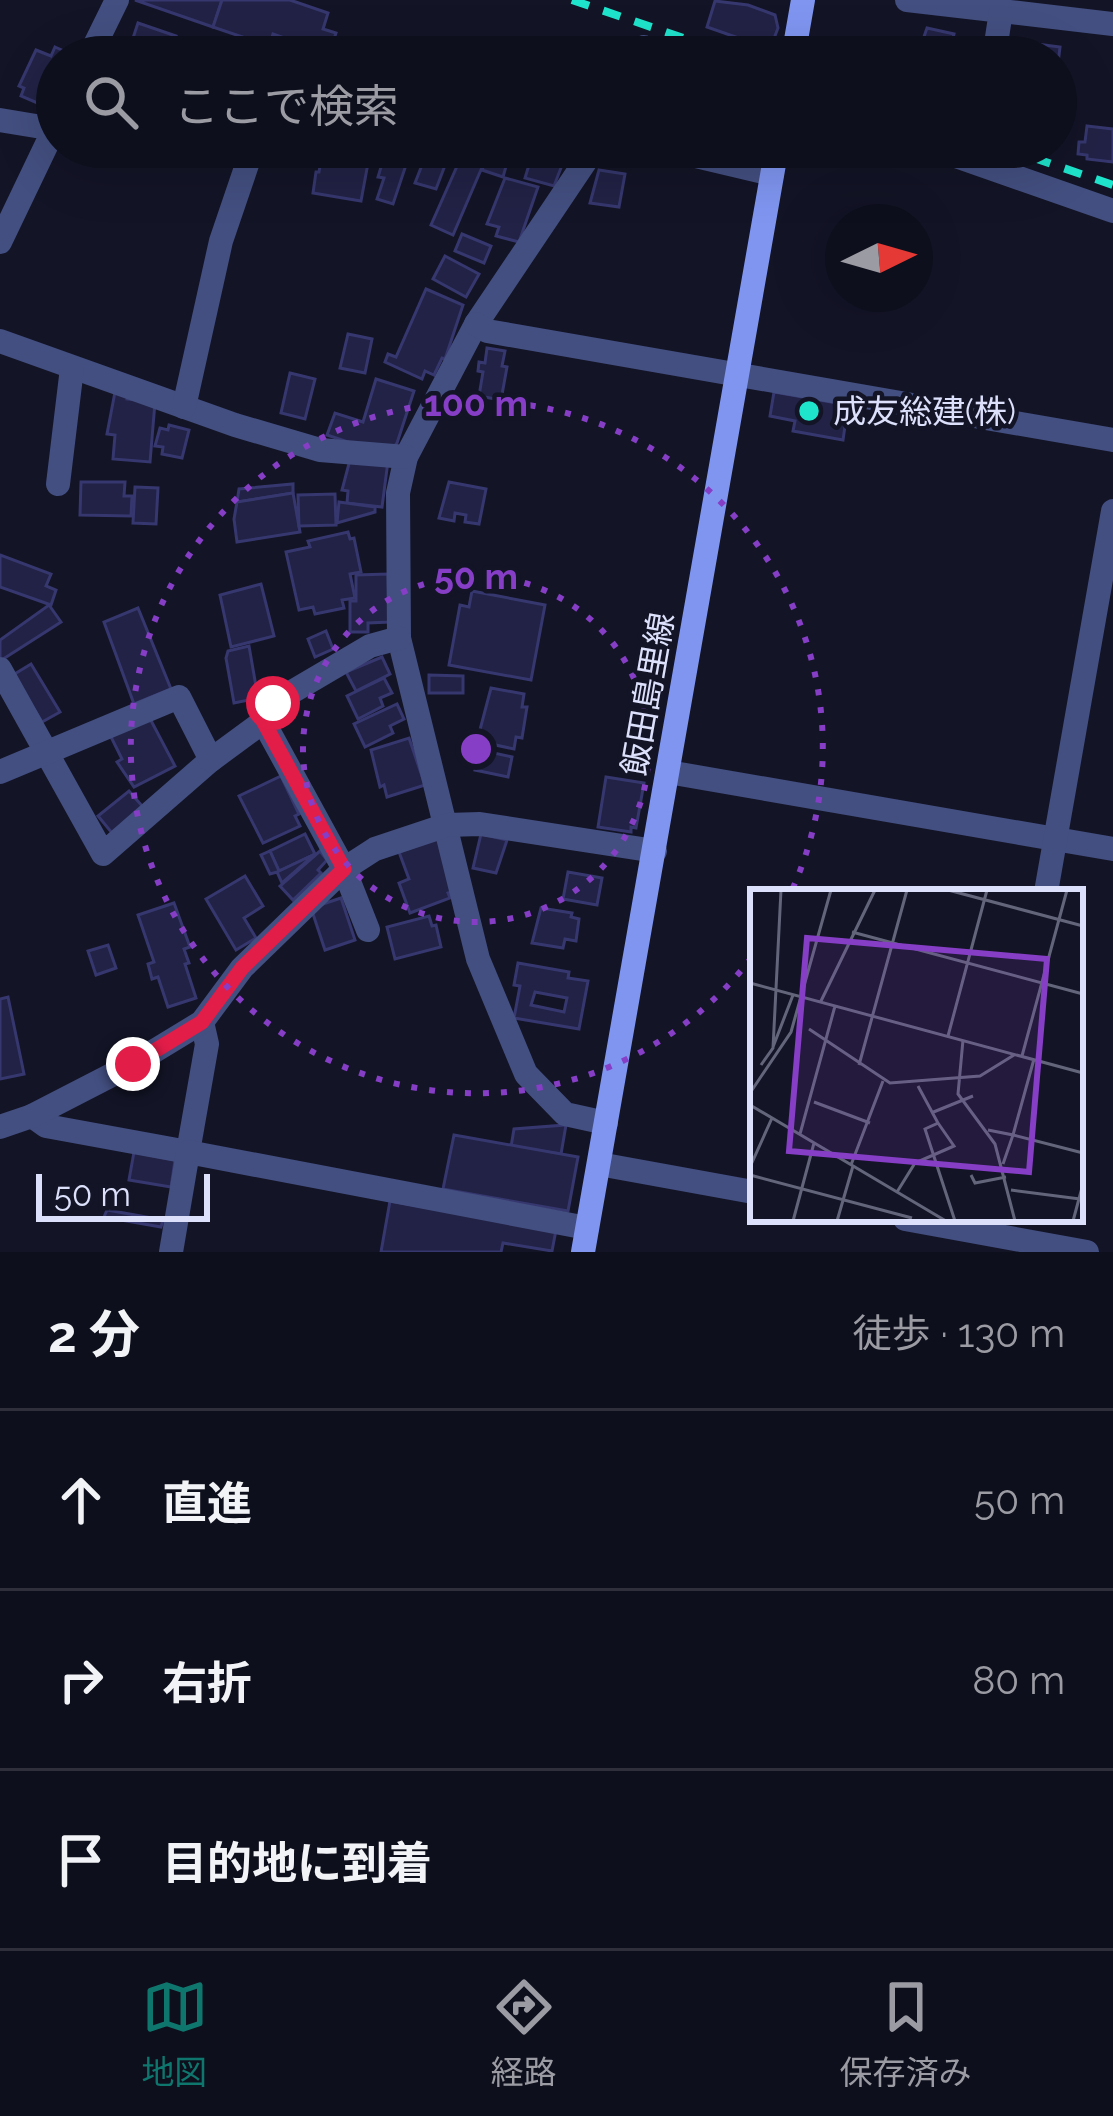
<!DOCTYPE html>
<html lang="ja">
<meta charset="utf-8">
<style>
body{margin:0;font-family:Raleway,"Noto Sans JP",sans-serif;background:#1c1d29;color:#f1f3f6}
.compass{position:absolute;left:825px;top:204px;width:108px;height:108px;border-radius:50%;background:#0e0f1c;box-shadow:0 12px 48px #0002;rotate:85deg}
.scale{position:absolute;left:36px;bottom:30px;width:174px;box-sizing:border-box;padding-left:12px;border:6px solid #dce0fb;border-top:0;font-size:33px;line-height:42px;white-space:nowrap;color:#dce0fb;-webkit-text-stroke:9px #131426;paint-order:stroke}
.stop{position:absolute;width:36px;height:36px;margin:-27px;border:9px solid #e11d48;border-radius:50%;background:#fff}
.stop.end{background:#e11d48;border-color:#fff;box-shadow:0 3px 12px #0008}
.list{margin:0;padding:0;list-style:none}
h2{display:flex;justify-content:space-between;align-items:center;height:156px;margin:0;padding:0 48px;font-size:51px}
h2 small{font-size:39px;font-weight:400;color:#9b9ca3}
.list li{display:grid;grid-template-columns:78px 1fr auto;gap:36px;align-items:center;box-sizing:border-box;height:180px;padding:0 48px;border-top:3px solid #2e2f3b}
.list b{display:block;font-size:45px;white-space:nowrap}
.list em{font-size:39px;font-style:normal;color:#9b9ca3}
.icon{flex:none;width:66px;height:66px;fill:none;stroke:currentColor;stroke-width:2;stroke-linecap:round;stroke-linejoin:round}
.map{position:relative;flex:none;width:1113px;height:1252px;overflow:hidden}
.search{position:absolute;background:#0e0f1c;box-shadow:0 12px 48px #0002;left:36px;right:36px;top:36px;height:132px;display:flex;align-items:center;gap:30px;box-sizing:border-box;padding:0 42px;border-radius:66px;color:#9b9ca3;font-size:45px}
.sheet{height:696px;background:#0e0f1c}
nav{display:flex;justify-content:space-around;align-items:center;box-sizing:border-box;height:168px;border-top:3px solid #2e2f3b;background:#0e0f1c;font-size:33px;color:#9b9ca3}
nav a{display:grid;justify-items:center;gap:6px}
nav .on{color:#0f766e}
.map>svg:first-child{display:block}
</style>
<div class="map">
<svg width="1113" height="1252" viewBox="0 0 1113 1252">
<rect width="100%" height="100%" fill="#131426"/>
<g fill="#212245" stroke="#36376e" stroke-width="3" fill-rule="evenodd">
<path d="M 135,0 L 222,0 L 213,27 Z"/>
<path d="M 222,0 L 290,0 L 328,13 L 323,29 L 336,33 L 329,54 L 273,34 L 269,46 L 213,27 Z"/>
<path d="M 715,1 L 748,5 L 775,15 L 778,28 L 770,49 L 707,27 Z"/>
<path d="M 138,23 L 176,36 L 169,57 L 149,57 L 129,50 Z"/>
<path d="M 927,28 L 954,34 L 949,57 L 917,57 Z"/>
<path d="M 236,39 L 263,48 L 260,57 L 230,57 Z"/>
<path d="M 871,39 L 894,43 L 892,57 L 868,57 Z"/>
<path d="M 1013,41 L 1060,47 L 1056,81 L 1056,57 L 1010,57 Z"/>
<path d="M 551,42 L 594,53 L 593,57 L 548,57 Z"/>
<path d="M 55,47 L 73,55 L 57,57 L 57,90 L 49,108 L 21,96 L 24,88 L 19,86 L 36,50 L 51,56 Z"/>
<path d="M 1087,126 L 1113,129 L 1113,162 L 1087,159 L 1087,155 L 1078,154 L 1079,142 L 1085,142 Z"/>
<path d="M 332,147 L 371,147 L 361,201 L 313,193 L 316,172 L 319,172 L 321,160 L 330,161 Z"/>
<path d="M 387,147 L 412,147 L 393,204 L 377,199 L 384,178 L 378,177 Z"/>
<path d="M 429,147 L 452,147 L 436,189 L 415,183 Z"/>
<path d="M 491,147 L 506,147 L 501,161 L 507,163 L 503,177 L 482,170 Z"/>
<path d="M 534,147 L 569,147 L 554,186 L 525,178 L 529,165 L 523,164 L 528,149 Z"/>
<path d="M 462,155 L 483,165 L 453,235 L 431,225 Z"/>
<path d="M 599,170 L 625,174 L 619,207 L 590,203 Z"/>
<path d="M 505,178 L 538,187 L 519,242 L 496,236 L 499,227 L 487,224 Z"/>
<path d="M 462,234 L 491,246 L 484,263 L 455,251 Z"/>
<path d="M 445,256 L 479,274 L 466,297 L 433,279 Z"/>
<path d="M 426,289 L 463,305 L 445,359 L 442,358 L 434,375 L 425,371 L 422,379 L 385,362 L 388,354 L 396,357 Z"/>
<path d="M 348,334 L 372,339 L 365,373 L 340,368 Z"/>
<path d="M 487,348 L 505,351 L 502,366 L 507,367 L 501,400 L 479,396 L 483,372 L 478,371 L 479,362 L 485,363 Z"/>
<path d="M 290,373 L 315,379 L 305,419 L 281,413 Z"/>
<path d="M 376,379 L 414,391 L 397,443 L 392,449 L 369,449 L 327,435 L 335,413 L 363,422 Z"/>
<path d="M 115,392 L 128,393 L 127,399 L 155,402 L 150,462 L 113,459 L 115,435 L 107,434 Z"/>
<path d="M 774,392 L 848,405 L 843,440 L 793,431 L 795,421 L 770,416 Z"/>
<path d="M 169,425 L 189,430 L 182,458 L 162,454 L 163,447 L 155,446 L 160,428 L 168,430 Z"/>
<path d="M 351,456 L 388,461 L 382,507 L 347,503 L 348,491 L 342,490 Z"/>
<path d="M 81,482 L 125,482 L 124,496 L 132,496 L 131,516 L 80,515 Z"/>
<path d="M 449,482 L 486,489 L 479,524 L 465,522 L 466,515 L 455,513 L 454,521 L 439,518 Z"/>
<path d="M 293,484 L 293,493 L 237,502 L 239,489 Z"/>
<path d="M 135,487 L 158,488 L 156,524 L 133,523 Z"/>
<path d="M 293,493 L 300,532 L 237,542 L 234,519 L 237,502 Z"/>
<path d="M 335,494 L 336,525 L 299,526 L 298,495 Z"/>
<path d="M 339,502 L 375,507 L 375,512 L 337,523 Z"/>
<path d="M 348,532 L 350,539 L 354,538 L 361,572 L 350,574 L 355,598 L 342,600 L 344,608 L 315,614 L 313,607 L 299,610 L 286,552 L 310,547 L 308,541 Z"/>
<path d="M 0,555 L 51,574 L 46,586 L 56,590 L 51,605 L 0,587 Z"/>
<path d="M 388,574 L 389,622 L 368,623 L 368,632 L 350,632 L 350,601 L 356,601 L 356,575 Z"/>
<path d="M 261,584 L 274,636 L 231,647 L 220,595 Z"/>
<path d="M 472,591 L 545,605 L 531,680 L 449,665 L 460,605 L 469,607 Z"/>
<path d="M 49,605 L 61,622 L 0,661 L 0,640 Z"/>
<path d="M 138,608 L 171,689 L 134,704 L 104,622 Z"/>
<path d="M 326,631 L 333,649 L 315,657 L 308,639 Z"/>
<path d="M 249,646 L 258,698 L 234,703 L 226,658 L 228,651 Z"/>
<path d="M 382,657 L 390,674 L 356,691 L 346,672 Z"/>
<path d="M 31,664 L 60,712 L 42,722 L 13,675 Z"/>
<path d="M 429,675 L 463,676 L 463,693 L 429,693 Z"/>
<path d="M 384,678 L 392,693 L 380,698 L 383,706 L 358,719 L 347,696 Z"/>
<path d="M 491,688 L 524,694 L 522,707 L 527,707 L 522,738 L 516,737 L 514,749 L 477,741 Z"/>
<path d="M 397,704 L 404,719 L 390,726 L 393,733 L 365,747 L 354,724 Z"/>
<path d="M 147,713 L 175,766 L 134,787 L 117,762 L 122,759 L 109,733 Z"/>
<path d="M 409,738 L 425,785 L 387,797 L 384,785 L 380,787 L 371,750 Z"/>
<path d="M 480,750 L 512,757 L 508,777 L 475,770 Z"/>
<path d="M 281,776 L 299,814 L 295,816 L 300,826 L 263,843 L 239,796 Z"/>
<path d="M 606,777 L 644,783 L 636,828 L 631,827 L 631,832 L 598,827 Z"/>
<path d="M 129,791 L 143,807 L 112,833 L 98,816 Z"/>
<path d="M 305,834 L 315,854 L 279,871 L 270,851 Z"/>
<path d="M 481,834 L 507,840 L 496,873 L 473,868 Z"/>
<path d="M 439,838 L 454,891 L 448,893 L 450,898 L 410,913 L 399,883 L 409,879 L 399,852 Z"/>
<path d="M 270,851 L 279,871 L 315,854 L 282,883 L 277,872 L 270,874 L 261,855 Z"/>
<path d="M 320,851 L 327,860 L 318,870 L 321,873 L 293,900 L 280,886 Z"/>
<path d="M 568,872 L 602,878 L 597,905 L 563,899 Z"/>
<path d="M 245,876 L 263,906 L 244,918 L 256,938 L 236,950 L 206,899 Z"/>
<path d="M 341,898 L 355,940 L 325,950 L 311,908 Z"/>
<path d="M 174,903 L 190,947 L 184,949 L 189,963 L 185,964 L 196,998 L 168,1007 L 158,977 L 152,979 L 148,964 L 154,962 L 138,915 Z"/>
<path d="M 541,908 L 572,913 L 571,917 L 579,919 L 576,941 L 565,939 L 563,948 L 532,943 Z"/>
<path d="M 429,916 L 432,926 L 436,925 L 441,947 L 395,959 L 387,927 Z"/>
<path d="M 108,945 L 116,968 L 96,975 L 88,951 Z"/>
<path d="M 518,963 L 569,972 L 568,978 L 588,981 L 579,1029 L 514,1018 L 520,986 L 514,985 ZM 535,992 L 567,998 L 564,1012 L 531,1005 Z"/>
<path d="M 8,997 L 24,1074 L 0,1079 L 0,999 Z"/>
<path d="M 566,1125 L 561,1154 L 511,1147 L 514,1129 Z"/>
<path d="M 454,1135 L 578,1157 L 568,1211 L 443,1189 Z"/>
<path d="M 134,1152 L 175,1160 L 171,1187 L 129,1180 Z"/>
<path d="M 390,1201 L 556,1230 L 552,1251 L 503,1243 L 501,1252 L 381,1252 Z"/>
<path d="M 107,1210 L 163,1220 L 161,1227 L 104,1217 Z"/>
</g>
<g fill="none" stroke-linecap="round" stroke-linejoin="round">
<g stroke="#434f80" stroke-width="24">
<path d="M 907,0 L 1113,24"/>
<path d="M 93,49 L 116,57"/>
<path d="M 89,57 L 117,0"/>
<path d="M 641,57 L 644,47"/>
<path d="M 994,57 L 1001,11"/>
<path d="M 0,120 L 54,129"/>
<path d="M 595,147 L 476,324 L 406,457 L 398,493 L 399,638 L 478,959 L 526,1074 L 565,1114 L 606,1123"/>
<path d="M 619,147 L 696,156 L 772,174"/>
<path d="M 930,147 L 1113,211"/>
<path d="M 0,242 L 57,123"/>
<path d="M 476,324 L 487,331 L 1113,440"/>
<path d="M 0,341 L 235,425 L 320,450 L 406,457"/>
<path d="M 184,407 L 221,241 L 253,147"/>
<path d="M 58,484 L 72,368"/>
<path d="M 0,669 L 103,854 L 212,759"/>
<path d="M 262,719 L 344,869 L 368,930"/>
<path d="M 0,772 L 179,697 L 211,760 L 260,724 L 273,703 L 370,646 L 399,638"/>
<path d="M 668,772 L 1113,849"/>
<path d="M 1046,892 L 1113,511"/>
<path d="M 32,1116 L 46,1126 L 188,1152 L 207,1044 L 202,1022"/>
<path d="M 0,1127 L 32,1116 L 133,1064 L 202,1022 L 242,968 L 344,869 L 375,849 L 447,825 L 480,824 L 655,851"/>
<path d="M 599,1164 L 753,1192"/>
<path d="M 905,1219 L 1087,1252"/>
<path d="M 171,1252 L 188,1152 L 587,1228"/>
</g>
<g stroke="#7f95f0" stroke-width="24">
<path d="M 793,57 L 803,0"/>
<path d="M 583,1252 L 777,147"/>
</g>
<g stroke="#1fe4cc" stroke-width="8" stroke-dasharray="18 15" stroke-linecap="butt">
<path d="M 572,0 L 739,57"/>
<path d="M 1002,147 L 1113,185"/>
</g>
</g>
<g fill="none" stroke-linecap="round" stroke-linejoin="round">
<path stroke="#e11d48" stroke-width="15" d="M 133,1064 L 202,1022 L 242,968 L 344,869 L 262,719 L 273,703"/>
</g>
<g fill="none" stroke="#853ec5" stroke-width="6" stroke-dasharray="6 12">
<circle cx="476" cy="749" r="173"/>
<path d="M752 957A346 346 0 1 1 792 890"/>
</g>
<circle fill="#1fe4cc" stroke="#131426" stroke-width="4.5" cx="809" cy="411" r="12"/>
<g text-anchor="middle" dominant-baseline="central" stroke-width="9" stroke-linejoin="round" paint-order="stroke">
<g font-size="33" fill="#dce0fb" stroke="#131426" text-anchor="start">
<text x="833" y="411">成友総建(株)</text>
</g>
<g font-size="33" fill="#dce0fb" stroke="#131426">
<text transform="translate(648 694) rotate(-80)">飯田島里線</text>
</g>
</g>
<g transform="translate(750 889)">
<rect width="333" height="333" fill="#131426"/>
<path fill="none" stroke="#63667b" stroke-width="3" d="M 198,1 L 333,37M 102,43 L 333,105M 0,94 L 333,184M 71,112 L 125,1M 59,140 L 140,194 L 230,187 L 264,166M 198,147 L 237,1M 213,151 L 208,205 L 245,255 L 265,332M 23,158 L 43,106M 272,167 L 317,1M 284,170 L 263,246 L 333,264M 11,176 L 23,159 L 31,1M 109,176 L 157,1M 168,197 L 188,234 L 175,240 L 205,332M 0,204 L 41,143 L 81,1M 64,213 L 120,234M 0,216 L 196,332M 181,224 L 223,207M 238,241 L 263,246 L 253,275M 50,245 L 85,117M 101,276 L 133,192M 0,278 L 22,229M 0,286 L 162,329M 221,286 L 225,294 L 256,288M 261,301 L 330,310M 147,303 L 165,274 L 204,257 L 188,234M 43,332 L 64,254M 87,332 L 103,277M 323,332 L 333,295"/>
<path fill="#853ec5" fill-opacity="0.15" stroke="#853ec5" stroke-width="6" d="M 57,49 L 297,70 L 279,283 L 39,262 Z"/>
<rect width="333" height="333" fill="none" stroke="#dce0fb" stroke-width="6"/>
</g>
<circle cx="476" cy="749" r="18" fill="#853ec5" stroke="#131426" stroke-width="6"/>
<g font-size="36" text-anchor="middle" font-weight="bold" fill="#853ec5" stroke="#131426" stroke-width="9" stroke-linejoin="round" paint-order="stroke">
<text x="476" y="416">100 m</text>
<text x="476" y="589">50 m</text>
</g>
</svg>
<svg class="compass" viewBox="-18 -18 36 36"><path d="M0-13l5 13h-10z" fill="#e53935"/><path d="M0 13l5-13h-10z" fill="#9b9ca3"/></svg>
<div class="scale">50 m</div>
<div class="stop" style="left:273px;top:703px"></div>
<div class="stop end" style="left:133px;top:1064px"></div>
<div class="search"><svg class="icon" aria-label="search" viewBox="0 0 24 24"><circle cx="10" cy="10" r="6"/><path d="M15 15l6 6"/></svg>ここで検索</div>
</div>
<section class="sheet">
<h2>2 分<small>徒歩 · 130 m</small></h2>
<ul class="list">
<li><svg class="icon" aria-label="ahead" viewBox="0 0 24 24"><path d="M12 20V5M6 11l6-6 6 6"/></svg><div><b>直進</b></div><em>50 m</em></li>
<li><svg class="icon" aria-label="right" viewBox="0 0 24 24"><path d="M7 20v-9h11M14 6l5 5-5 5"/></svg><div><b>右折</b></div><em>80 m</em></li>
<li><svg class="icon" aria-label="arrive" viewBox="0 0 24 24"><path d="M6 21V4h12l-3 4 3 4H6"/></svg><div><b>目的地に到着</b></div></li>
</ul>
</section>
<nav>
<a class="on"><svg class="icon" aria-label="map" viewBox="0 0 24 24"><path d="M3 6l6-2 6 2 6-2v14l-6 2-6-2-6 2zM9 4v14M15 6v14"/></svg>地図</a>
<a><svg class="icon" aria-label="directions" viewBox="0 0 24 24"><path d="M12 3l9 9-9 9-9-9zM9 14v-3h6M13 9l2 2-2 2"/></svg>経路</a>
<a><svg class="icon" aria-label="saved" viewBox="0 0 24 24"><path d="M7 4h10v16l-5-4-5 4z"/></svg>保存済み</a>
</nav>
